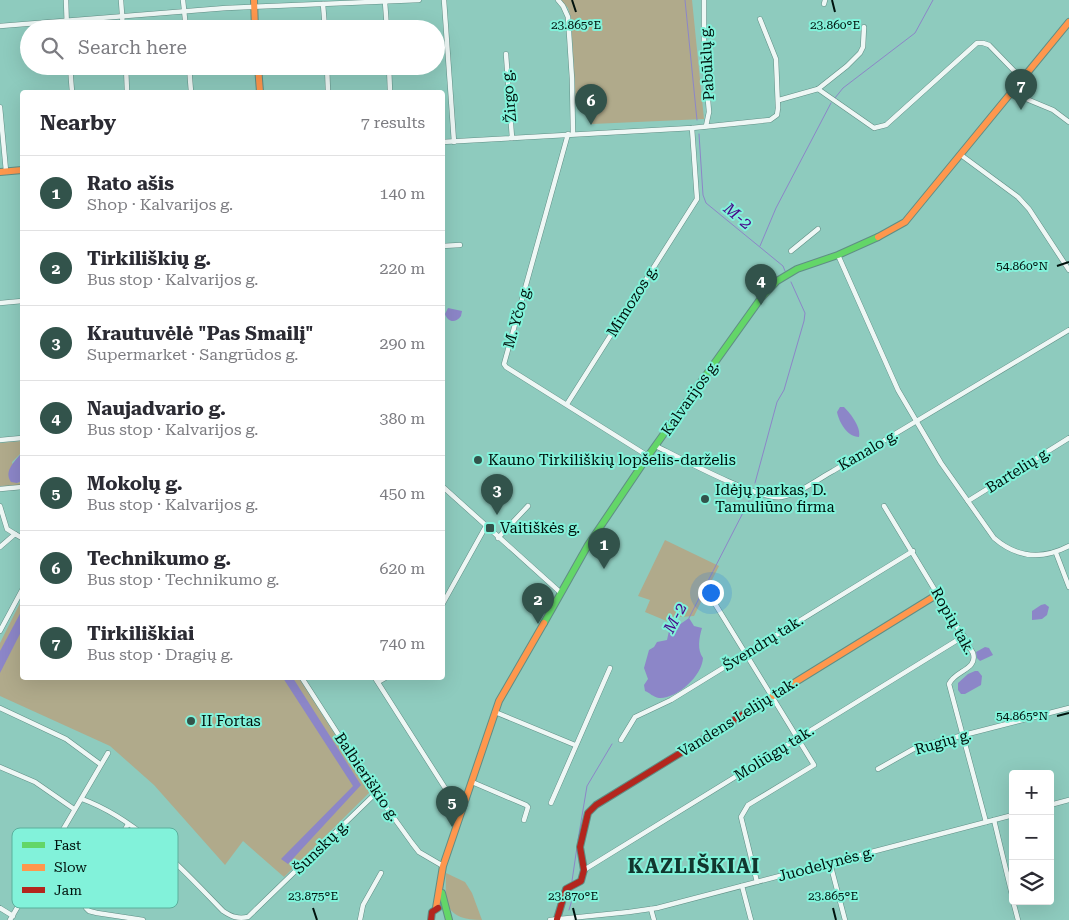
<!DOCTYPE html>
<meta charset="utf-8">
<style>
body{margin:0;font-family:"Roboto Serif",serif;background:#f7f7f7;color:#2b2b33}
.controls{position:absolute;right:15px;bottom:15px;display:grid;overflow:hidden;border-radius:5px;box-shadow:0 5px 20px #0002}
.controls button{width:45px;height:45px;display:grid;place-items:center;padding:0;border:0;border-bottom:1px solid #e1e1e2;background:#fff;color:#2b2b33;font:25px sans-serif}
.you{position:absolute;left:710px;top:592px;width:18px;height:18px;margin:-12px;border:4px solid #fff;border-radius:50%;background:#1a73e8;box-shadow:0 0 0 8px #1a73e833}
.badge{display:grid;place-items:center;width:32px;height:32px;border-radius:50%;background:#32534b;color:#fff;font-size:16px;font-weight:700}
.pin{position:absolute;translate:-50% -41px;filter:drop-shadow(0 1px 2px #0008)}
.pin::after{content:'';position:absolute;top:26px;width:18px;height:15px;background:inherit;clip-path:polygon(0 0,100% 0,50% 100%)}
.list{margin:0;padding:0;list-style:none}
h2{display:flex;justify-content:space-between;align-items:center;height:65px;margin:0;padding:0 20px;font-size:21px}
h2 small{font-size:16px;font-weight:400;color:#7c7c81}
.list li{display:grid;grid-template-columns:32px 1fr auto;gap:15px;align-items:center;box-sizing:border-box;height:75px;padding:0 20px;border-top:1px solid #e1e1e2}
.list b{display:block;font-size:19px;white-space:nowrap}
.list p{margin:0;font-size:16px;white-space:nowrap;color:#7c7c81}
.list em{font-size:16px;font-style:normal;color:#7c7c81}
.icon{flex:none;width:28px;height:28px;fill:none;stroke:currentColor;stroke-width:2;stroke-linecap:round;stroke-linejoin:round}
.map{position:relative;flex:none;width:1069px;height:920px;overflow:hidden}
.search{position:absolute;background:#fff;box-shadow:0 5px 20px #0002;left:20px;top:20px;width:425px;height:55px;display:flex;align-items:center;gap:12px;box-sizing:border-box;padding:0 18px;border-radius:28px;color:#7c7c81;font-size:19px}
.panel{position:absolute;background:#fff;box-shadow:0 5px 20px #0002;left:20px;top:90px;width:425px;height:590px;border-radius:5px}
.map>svg:first-child{display:block}
</style>
<div class="map">
<svg width="1069" height="920" viewBox="0 0 1069 920">
<rect width="100%" height="100%" fill="#8ecbbe"/>
<g fill="#b0aa8b">
<path d="M 561,0 L 692,0 L 704,119 L 592,124 L 592,106 L 576,104 L 571,18 L 568,8 Z"/>
<path d="M 22,441 L 22,452 L 12,462 L 17,483 L 22,481 L 22,485 L 0,486 L 0,443 Z"/>
<path d="M 665,540 L 719,566 L 694,616 L 680,617 L 669,622 L 645,612 L 650,600 L 638,596 Z"/>
<path d="M 22,599 L 22,678 L 299,678 L 371,791 L 284,877 L 243,841 L 225,865 L 154,785 L 110,746 L 0,696 L 0,643 Z"/>
<path d="M 446,873 L 465,882 L 472,893 L 482,920 C 445,920 445,904 446,873 Z"/>
</g>
<g fill="#8c86c8">
<path d="M 448,308 L 462,311 L 461,316 C 456,323 448,323 445,314 Z"/>
<path d="M 840,407 L 844,407 C 851,414 861,427 859,437 C 847,437 839,422 837,412 Z"/>
<path d="M 22,452 L 22,481 L 17,483 L 11,482 C 3,470 16,461 22,452 Z"/>
<path d="M 1045,604 L 1049,607 L 1047,615 L 1042,619 L 1032,620 L 1032,611 L 1041,605 Z"/>
<path d="M 22,610 L 22,630 L 0,673 L 0,651 Z"/>
<path d="M 689,618 L 694,626 L 702,628 C 699,638 697,650 703,658 C 702,676 677,699 659,698 C 653,697 650,693 645,691 L 644,685 L 648,679 L 644,668 L 649,650 L 654,647 L 657,642 L 667,640 L 669,631 L 675,624 L 679,625 Z"/>
<path d="M 985,647 L 989,648 L 993,655 L 980,661 L 977,658 L 976,652 Z"/>
<path d="M 975,671 L 978,671 L 982,676 L 981,685 L 965,694 L 961,694 L 958,690 L 958,683 L 968,674 Z"/>
<path d="M 283,678 L 293,678 L 361,785 L 288,864 L 281,859 L 353,786 Z"/>
</g>
<g fill="none" stroke-linecap="round" stroke-linejoin="round">
<g stroke="#8c86c8" stroke-width="1">
<path d="M 685,0 L 697,120"/>
<path d="M 835,98 L 843,88 L 915,33 L 933,0"/>
<path d="M 699,134 L 703,195 L 706,203 L 783,266 L 785,271"/>
<path d="M 760,246 L 776,208 L 831,103"/>
<path d="M 755,483 L 777,402 L 784,390 L 804,321 L 805,313 L 791,282"/>
<path d="M 689,618 L 749,501"/>
<path d="M 578,840 L 587,786 L 612,744"/>
<path d="M 572,881 L 577,847"/>
<path d="M 569,910 L 574,893"/>
</g>
<defs>
<g id="street">
<path d="M 66,0 L 67,29"/>
<path d="M 121,0 L 123,29"/>
<path d="M 183,0 L 186,29"/>
<path d="M 444,0 L 454,142"/>
<path d="M 558,0 L 563,6 L 568,17 L 572,79 L 573,134"/>
<path d="M 704,0 L 704,52 L 709,112 L 706,126"/>
<path d="M 385,2 L 387,29"/>
<path d="M 323,4 L 325,29"/>
<path d="M 824,4 L 825,0"/>
<path d="M 0,26 L 226,8 L 419,0"/>
<path d="M 506,54 L 512,138"/>
<path d="M 70,66 L 72,92"/>
<path d="M 126,66 L 127,92"/>
<path d="M 189,66 L 191,92"/>
<path d="M 327,66 L 328,92"/>
<path d="M 389,66 L 390,92"/>
<path d="M 818,89 L 874,128 L 886,125 L 977,43 L 983,43 L 989,45 L 1022,79"/>
<path d="M 1012,93 L 1053,110 L 1069,122"/>
<path d="M 779,100 L 818,89 L 847,66 L 860,53 L 863,47 L 864,27"/>
<path d="M 0,107 L 6,171"/>
<path d="M 568,134 L 504,364 L 506,367 L 648,456"/>
<path d="M 442,142 L 692,128 L 770,120 L 777,115 L 778,108 L 776,59 L 760,19"/>
<path d="M 961,155 L 1018,197 L 1029,209 L 1069,270"/>
<path d="M 442,246 L 460,245"/>
<path d="M 791,251 L 818,229"/>
<path d="M 838,255 L 898,390 L 941,463 L 994,538 C 1017,558 1042,560 1069,546"/>
<path d="M 0,303 L 22,301"/>
<path d="M 567,404 L 697,199 L 692,128"/>
<path d="M 0,440 L 22,438"/>
<path d="M 656,446 C 680,458 758,500 781,497 C 799,494 818,479 833,471 L 1069,330"/>
<path d="M 442,486 L 561,593"/>
<path d="M 0,489 L 22,487"/>
<path d="M 968,501 L 1069,438"/>
<path d="M 0,506 L 7,529 L 15,534"/>
<path d="M 884,506 L 973,653 C 978,670 955,670 949,684 L 986,822"/>
<path d="M 498,538 L 528,506"/>
<path d="M 0,547 L 15,534 L 22,538"/>
<path d="M 1056,553 L 1069,587"/>
<path d="M 709,594 L 814,765 L 748,805 L 741,817 L 757,882"/>
<path d="M 442,605 L 486,526"/>
<path d="M 0,631 L 22,590"/>
<path d="M 302,678 L 376,793 L 412,843 L 419,852 L 443,866"/>
<path d="M 375,678 L 461,813"/>
<path d="M 378,682 L 385,678"/>
<path d="M 0,708 L 66,739 L 100,764"/>
<path d="M 495,712 L 575,745"/>
<path d="M 621,740 L 635,717 L 671,700 L 913,551"/>
<path d="M 0,767 L 35,782 L 74,809"/>
<path d="M 878,769 L 917,747 L 1069,708"/>
<path d="M 472,782 L 526,805 L 528,807 L 524,820"/>
<path d="M 82,799 C 139,820 182,869 223,911 C 232,917 238,919 248,917 L 376,793"/>
<path d="M 551,803 L 610,668"/>
<path d="M 1050,805 L 1069,800"/>
<path d="M 994,820 L 1013,899"/>
<path d="M 128,824 L 86,901 L 86,908 L 89,911 L 97,913 L 143,920"/>
<path d="M 830,863 L 845,920"/>
<path d="M 584,870 L 964,636"/>
<path d="M 742,886 L 751,920"/>
<path d="M 1013,901 L 1018,920"/>
<path d="M 0,908 L 13,916"/>
<path d="M 651,909 L 654,920"/>
<path d="M 10,920 L 108,753"/>
<path d="M 360,920 L 363,905 L 381,873"/>
<path d="M 550,920 L 629,912 L 657,908 L 1013,815"/>
</g>
<g id="fast">
<path d="M 544,623 L 588,545 L 648,456 L 761,298 L 777,281 L 797,269 L 838,255 L 878,237"/>
<path d="M 442,893 L 449,920"/>
</g>
<g id="slow">
<path d="M 254,0 L 255,29"/>
<path d="M 258,66 L 260,92"/>
<path d="M 0,172 L 22,170"/>
<path d="M 878,237 L 905,222 L 1069,22"/>
<path d="M 752,709 L 938,594"/>
<path d="M 436,908 L 443,866 L 499,701 L 544,623"/>
</g>
<g id="jam">
<path d="M 557,919 L 566,889 L 581,881 L 584,870 L 580,847 L 588,813 L 596,805 L 752,709"/>
<path d="M 431,920 L 432,912 L 438,908"/>
</g>
</defs>
<use href="#street" stroke="#608e85" stroke-width="5.5"/>
<use href="#fast" stroke="#608e85" stroke-width="8"/>
<use href="#slow" stroke="#608e85" stroke-width="8"/>
<use href="#jam" stroke="#608e85" stroke-width="8"/>
<use href="#street" stroke="#eef7f5" stroke-width="4.5"/>
<use href="#fast" stroke="#63d668" stroke-width="6"/>
<use href="#slow" stroke="#ff974d" stroke-width="6"/>
<use href="#jam" stroke="#b3261e" stroke-width="6"/>
</g>
<path fill="none" stroke="#00120d" stroke-width="2" d="M 572,0 L 576,12M 832,0 L 835,12M 1057,266 L 1069,262M 1057,716 L 1069,713M 313,908 L 317,920M 573,908 L 576,920M 833,908 L 836,920"/>
<g fill="#32534b" stroke="#82f2da" stroke-width="2">
<circle cx="478" cy="460" r="5"/>
<circle cx="705" cy="499" r="5"/>
<rect x="485" y="523" width="10" height="10" rx="2.5"/>
<circle cx="191" cy="721" r="5"/>
</g>
<g text-anchor="middle" dominant-baseline="central" stroke-width="4" stroke-linejoin="round" paint-order="stroke">
<g font-size="15" fill="#00120d" stroke="#82f2da">
<text transform="translate(707 63) rotate(-93)">Pabūklų g.</text>
<text transform="translate(509 96) rotate(-95)">Žirgo g.</text>
<text transform="translate(632 301) rotate(-58)">Mimozos g.</text>
<text transform="translate(517 317) rotate(-74)">M. Yčo g.</text>
<text transform="translate(690 398) rotate(-55)">Kalvarijos g.</text>
<text transform="translate(868 450) rotate(-30)">Kanalo g.</text>
<text transform="translate(1018 470) rotate(-32)">Bartelių g.</text>
<text transform="translate(953 621) rotate(61)">Ropių tak.</text>
<text transform="translate(763 643) rotate(-32)">Švendrų tak.</text>
<text transform="translate(738 717) rotate(-32)">Vandens Lelijų tak.</text>
<text transform="translate(943 742) rotate(-16)">Rugių g.</text>
<text transform="translate(774 753) rotate(-32)">Moliūgų tak.</text>
<text transform="translate(367 777) rotate(56)">Balbieriškio g.</text>
<text transform="translate(321 847) rotate(-44)">Šunskų g.</text>
<text transform="translate(826 864) rotate(-15)">Juodelynės g.</text>
</g>
<g font-size="15" fill="#00120d" stroke="#82f2da" text-anchor="start">
<text x="488" y="460">Kauno Tirkiliškių lopšelis-darželis</text>
<text x="715" y="490">Idėjų parkas, D.<tspan x="715" dy="17">Tamuliūno firma</tspan></text>
<text x="500" y="528">Vaitiškės g.</text>
<text x="201" y="721">II Fortas</text>
</g>
<g font-size="16" font-style="italic" fill="#480689" stroke="#82f2da">
<text transform="translate(738 216) rotate(40)">M-2</text>
<text transform="translate(675 618) rotate(-63)">M-2</text>
</g>
<g font-size="20" font-weight="bold" letter-spacing="1" fill="#11362e" stroke="#82f2da">
<text x="694" y="866">KAZLIŠKIAI</text>
</g>
</g>
<rect x="12" y="828" width="166" height="80" rx="8" fill="#82f2da" stroke="#5baf9c" stroke-width="1"/>
<rect x="22" y="842" width="23" height="6" fill="#63d668"/>
<rect x="22" y="864" width="23" height="7" fill="#ff974d"/>
<rect x="22" y="887" width="23" height="6" fill="#b3261e"/>
<g font-size="14" fill="#00120d">
<text x="54" y="850">Fast</text>
<text x="54" y="872">Slow</text>
<text x="54" y="895">Jam</text>
</g>
<g font-size="12" text-anchor="middle" fill="#00120d" stroke="#82f2da" stroke-width="4" stroke-linejoin="round" paint-order="stroke">
<text x="576" y="29">23.865°E</text>
<text x="835" y="29">23.860°E</text>
<text x="1022" y="270">54.860°N</text>
<text x="1022" y="720">54.865°N</text>
<text x="313" y="900">23.875°E</text>
<text x="573" y="900">23.870°E</text>
<text x="833" y="900">23.865°E</text>
</g>
</svg>
<div class="controls">
<button>+</button>
<button>−</button>
<button><svg class="icon" aria-label="layers" viewBox="0 0 24 24"><path d="M12 4l9 5-9 5-9-5zM3 14l9 5 9-5"/></svg></button>
</div>
<div class="you"></div>
<div class="pin badge" style="left:604px;top:569px">1</div>
<div class="pin badge" style="left:538px;top:624px">2</div>
<div class="pin badge" style="left:497px;top:515px">3</div>
<div class="pin badge" style="left:761px;top:305px">4</div>
<div class="pin badge" style="left:452px;top:827px">5</div>
<div class="pin badge" style="left:591px;top:125px">6</div>
<div class="pin badge" style="left:1021px;top:110px">7</div>
<div class="search"><svg class="icon" aria-label="search" viewBox="0 0 24 24"><circle cx="10" cy="10" r="6"/><path d="M15 15l6 6"/></svg>Search here</div>
<section class="panel">
<h2>Nearby<small>7 results</small></h2>
<ul class="list">
<li><span class="badge">1</span><div><b>Rato ašis</b><p>Shop · Kalvarijos g.</p></div><em>140 m</em></li>
<li><span class="badge">2</span><div><b>Tirkiliškių g.</b><p>Bus stop · Kalvarijos g.</p></div><em>220 m</em></li>
<li><span class="badge">3</span><div><b>Krautuvėlė &quot;Pas Smailį&quot;</b><p>Supermarket · Sangrūdos g.</p></div><em>290 m</em></li>
<li><span class="badge">4</span><div><b>Naujadvario g.</b><p>Bus stop · Kalvarijos g.</p></div><em>380 m</em></li>
<li><span class="badge">5</span><div><b>Mokolų g.</b><p>Bus stop · Kalvarijos g.</p></div><em>450 m</em></li>
<li><span class="badge">6</span><div><b>Technikumo g.</b><p>Bus stop · Technikumo g.</p></div><em>620 m</em></li>
<li><span class="badge">7</span><div><b>Tirkiliškiai</b><p>Bus stop · Dragių g.</p></div><em>740 m</em></li>
</ul>
</section>
</div>
